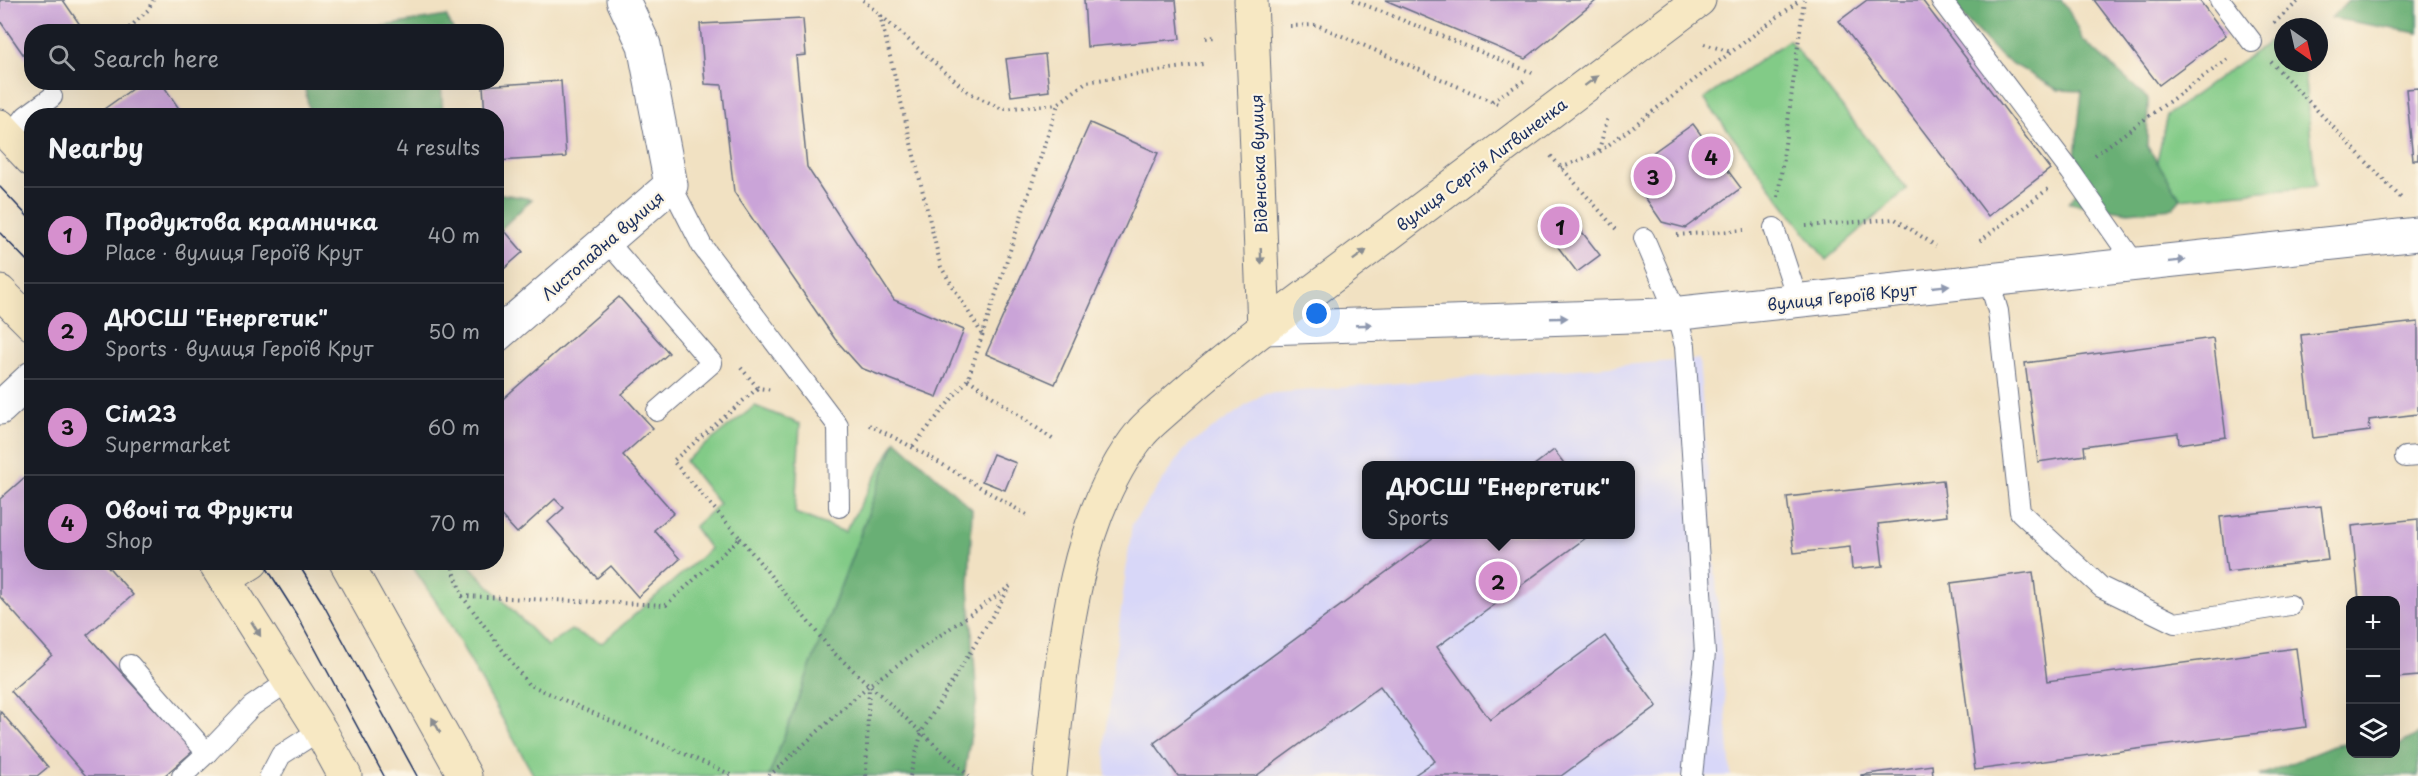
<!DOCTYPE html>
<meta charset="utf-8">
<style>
body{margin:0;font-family:"Playpen Sans",sans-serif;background:#242831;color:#f1f3f6}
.controls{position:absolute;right:18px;bottom:18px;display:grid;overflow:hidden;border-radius:12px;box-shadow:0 6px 24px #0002}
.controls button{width:54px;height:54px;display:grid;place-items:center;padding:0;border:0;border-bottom:2px solid #363941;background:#171b24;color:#f1f3f6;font:30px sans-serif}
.compass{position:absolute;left:2274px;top:18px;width:54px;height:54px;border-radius:50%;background:#171b24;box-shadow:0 6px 24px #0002;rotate:146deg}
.you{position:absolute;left:1317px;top:314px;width:21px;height:21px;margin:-15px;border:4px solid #fff;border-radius:50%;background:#1a73e8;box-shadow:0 0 0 9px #1a73e833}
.badge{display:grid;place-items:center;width:39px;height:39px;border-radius:50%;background:#d690ce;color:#111;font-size:20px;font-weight:700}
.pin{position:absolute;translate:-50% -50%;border:3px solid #fff;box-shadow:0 2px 6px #0006}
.popup{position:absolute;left:1362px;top:461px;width:273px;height:78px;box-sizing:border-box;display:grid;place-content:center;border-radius:12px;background:#171b24;filter:drop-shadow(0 2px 4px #0005);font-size:20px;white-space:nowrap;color:#9ea1a6}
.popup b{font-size:22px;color:#f1f3f6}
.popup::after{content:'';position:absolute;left:50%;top:100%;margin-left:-12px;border:12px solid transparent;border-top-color:#171b24}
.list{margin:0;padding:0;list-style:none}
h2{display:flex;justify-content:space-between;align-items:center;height:78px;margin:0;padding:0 24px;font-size:26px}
h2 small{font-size:20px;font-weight:400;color:#9ea1a6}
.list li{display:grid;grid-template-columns:39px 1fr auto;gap:18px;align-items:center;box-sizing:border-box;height:96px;padding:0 24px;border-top:2px solid #363941}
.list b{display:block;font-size:22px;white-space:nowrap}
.list p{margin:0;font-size:20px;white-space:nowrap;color:#9ea1a6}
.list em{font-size:20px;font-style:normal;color:#9ea1a6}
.icon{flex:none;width:33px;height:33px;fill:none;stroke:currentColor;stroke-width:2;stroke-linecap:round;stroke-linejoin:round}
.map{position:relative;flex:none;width:2418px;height:776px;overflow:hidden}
.search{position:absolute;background:#171b24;box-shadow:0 6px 24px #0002;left:24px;top:24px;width:480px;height:66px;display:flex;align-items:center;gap:15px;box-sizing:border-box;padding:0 21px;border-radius:24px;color:#9ea1a6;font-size:22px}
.panel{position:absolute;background:#171b24;box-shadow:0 6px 24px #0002;left:24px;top:108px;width:480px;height:462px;border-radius:24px}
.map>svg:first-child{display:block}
</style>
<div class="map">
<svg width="2418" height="776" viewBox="0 0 2418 776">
<rect width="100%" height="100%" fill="#fcf5e5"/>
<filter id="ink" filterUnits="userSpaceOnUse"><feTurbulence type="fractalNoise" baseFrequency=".0167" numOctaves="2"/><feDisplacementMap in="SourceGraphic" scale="12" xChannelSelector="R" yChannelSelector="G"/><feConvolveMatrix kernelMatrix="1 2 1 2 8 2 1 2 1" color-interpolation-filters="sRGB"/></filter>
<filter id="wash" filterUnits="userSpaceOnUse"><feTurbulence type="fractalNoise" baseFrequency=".008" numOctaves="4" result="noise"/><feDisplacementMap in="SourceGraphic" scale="24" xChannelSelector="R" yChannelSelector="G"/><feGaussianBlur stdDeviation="1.35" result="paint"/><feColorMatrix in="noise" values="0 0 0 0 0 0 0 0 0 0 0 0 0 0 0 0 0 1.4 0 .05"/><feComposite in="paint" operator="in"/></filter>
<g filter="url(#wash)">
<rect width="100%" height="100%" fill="#f1e1c2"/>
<path fill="#d8d7f8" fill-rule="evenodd" d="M 1699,359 L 1731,776 L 1106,776 L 1105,734 L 1132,524 L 1187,446 L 1263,394 ZM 1366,466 L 1630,466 L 1630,534 L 1366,534 Z"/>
<g fill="#82cb87" stroke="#4e7d72" stroke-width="1.5">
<path d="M 2283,32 L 2283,63 L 2303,63 L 2316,186 L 2148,202 L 2167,115 Z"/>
<path d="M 1789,40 L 1907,189 L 1826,260 L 1704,99 Z"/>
<path d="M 755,406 L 800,424 L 795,513 L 845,532 L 896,440 L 769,776 L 534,776 L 443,612 L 410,563 L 467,563 L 547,646 L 571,630 L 602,643 L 710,549 L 694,527 L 719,504 L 685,461 Z"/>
</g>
<g fill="#69af74" stroke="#426f69" stroke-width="1.5">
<path d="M 1948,0 L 2061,0 L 2067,7 L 2082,39 L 2148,99 L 2147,146 L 2181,199 L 2173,208 L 2128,212 L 2069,203 L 2085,181 L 2075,158 L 2082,91 L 2058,90 L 2001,57 Z"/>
<path d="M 2348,0 L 2418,0 L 2418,33 L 2331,18 Z"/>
<path d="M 446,16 L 454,31 L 362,31 L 366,29 Z"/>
<path d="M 304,83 L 441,83 L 443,115 L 310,115 Z"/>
<path d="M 496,193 L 532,199 L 500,230 L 497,230 Z"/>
<path d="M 896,440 L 972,509 L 969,588 L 977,699 L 964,776 L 769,776 Z"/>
<path d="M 2418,734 L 2418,776 L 2259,776 L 2333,746 L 2350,743 L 2350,754 L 2396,754 L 2396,747 Z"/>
</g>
<g id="blocks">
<g fill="#caa4d8">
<path d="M 0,0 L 63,0 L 85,32 L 32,32 L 32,67 L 0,21 Z"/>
<path d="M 1084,0 L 1176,0 L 1180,39 L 1087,47 Z"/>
<path d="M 1385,0 L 1597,0 L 1525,59 Z"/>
<path d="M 1867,0 L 1922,0 L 2050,169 L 1988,216 L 1839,21 Z"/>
<path d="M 2094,0 L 2199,0 L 2226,35 L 2159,85 Z"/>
<path d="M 803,19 L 806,55 L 796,56 L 807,167 L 894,300 L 964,330 L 937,397 L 861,368 L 835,339 L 734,192 L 722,85 L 705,84 L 700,24 Z"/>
<path d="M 1045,54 L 1049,91 L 1011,96 L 1006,59 Z"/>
<path d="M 561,81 L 566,157 L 496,161 L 496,116 L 485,116 L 483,86 Z"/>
<path d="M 142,82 L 161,82 L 184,116 L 99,116 L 97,114 Z"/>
<path d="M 2418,88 L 2418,160 L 2413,160 L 2406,89 Z"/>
<path d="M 1090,123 L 1158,153 L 1055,384 L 986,354 Z"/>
<path d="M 1693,124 L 1741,188 L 1685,228 L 1662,222 L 1636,184 L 1641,161 Z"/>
<path d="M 1561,205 L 1600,255 L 1577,272 L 1539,222 Z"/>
<path d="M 504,230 L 523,252 L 496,276 L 496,237 Z"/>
<path d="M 619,297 L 669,353 L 622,394 L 653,428 L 623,455 L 674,513 L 654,530 L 680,559 L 638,597 L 611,566 L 597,578 L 548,522 L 564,508 L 555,499 L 517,533 L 496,510 L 496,405 Z"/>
<path d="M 2418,322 L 2418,414 L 2369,420 L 2370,431 L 2313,438 L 2301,335 Z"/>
<path d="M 2213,338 L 2226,437 L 2179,444 L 2178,433 L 2084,446 L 2085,455 L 2038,462 L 2025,363 Z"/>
<path d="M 1554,450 L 1566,466 L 1533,466 Z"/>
<path d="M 993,454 L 1016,463 L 1005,490 L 982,481 Z"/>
<path d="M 25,477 L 32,484 L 32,562 L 104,562 L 133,595 L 87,635 L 193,751 L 164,776 L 86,776 L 11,691 L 52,655 L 0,597 L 0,499 Z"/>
<path d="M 1943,480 L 1947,516 L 1878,524 L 1883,566 L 1852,569 L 1850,547 L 1794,553 L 1787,497 Z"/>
<path d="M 2321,506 L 2328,560 L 2227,572 L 2220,517 Z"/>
<path d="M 2418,519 L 2418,676 L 2396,678 L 2396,600 L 2359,600 L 2352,526 Z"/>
<path d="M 1438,534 L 1591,534 L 1437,647 L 1490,720 L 1605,636 L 1657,706 L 1561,776 L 1413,776 L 1435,761 L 1380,686 L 1256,776 L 1178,776 L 1154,743 Z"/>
<path d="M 2033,572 L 2047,681 L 2296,648 L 2306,727 L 1975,770 L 1951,583 Z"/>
<path d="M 0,711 L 48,767 L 37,776 L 0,776 Z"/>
<path d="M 1932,765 L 1933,776 L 1861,776 L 1861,775 Z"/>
</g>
</g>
</g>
<g filter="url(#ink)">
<use href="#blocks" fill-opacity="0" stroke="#666d81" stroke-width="1.5"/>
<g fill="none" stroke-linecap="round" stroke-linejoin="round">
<defs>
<g id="lane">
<path d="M 1941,0 L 2071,172 L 2136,265"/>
<path d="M 2220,0 L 2252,42"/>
<path d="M 10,137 L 26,116 L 52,97"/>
<path d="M 671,185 L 702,246 L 838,426 L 839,507"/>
<path d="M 1774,228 L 1798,301"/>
<path d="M 1644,238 L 1676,313 L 1685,346 L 1705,653 L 1692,776"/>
<path d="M 606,240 L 712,363 L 657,411"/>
<path d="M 1989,281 L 1998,311 L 2020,512 L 2101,587 L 2175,623 L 2290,605"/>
<path d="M 2405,457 L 2418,456"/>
<path d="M 130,665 L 207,753"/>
<path d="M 182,776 L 207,753 L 252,706 L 289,681"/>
<path d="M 270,776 L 281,755 L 320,730"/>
</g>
<g id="street">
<path d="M 1264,328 L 1662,315 L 2418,234"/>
<path d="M 496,336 L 671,185 L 644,45 L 623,0"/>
<path d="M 0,408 L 32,378"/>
</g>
<g id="secondary">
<path d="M 1251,0 L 1264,328"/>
<path d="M 0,126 L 32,160"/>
<path d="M 0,292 L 32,324"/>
<path d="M 214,562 L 320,730 L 345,776"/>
<path d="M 346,562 L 465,776"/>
<path d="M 225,579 L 252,562"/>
<path d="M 1050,776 C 1062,666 1069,521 1142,432 C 1150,423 1160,415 1169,407 C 1199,379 1231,354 1264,328 L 1699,0"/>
</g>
</defs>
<use href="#lane" stroke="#666d81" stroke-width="22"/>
<use href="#street" stroke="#666d81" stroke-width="35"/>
<use href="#secondary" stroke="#666d81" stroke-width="35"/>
<g stroke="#666d81" stroke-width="4" stroke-dasharray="1.5 4.5" stroke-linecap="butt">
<path d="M 863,0 L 968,92 L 1002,109 L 1058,104"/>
<path d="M 1353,0 L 1535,74"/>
<path d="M 880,15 L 941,267 L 982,334"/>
<path d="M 2274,23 L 2300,0"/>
<path d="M 1290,26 L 1317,25 L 1498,104"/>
<path d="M 125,32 L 148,10 L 153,0"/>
<path d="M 1206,38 L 1215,37"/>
<path d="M 1704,44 L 1731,52"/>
<path d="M 2271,62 L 2401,198"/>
<path d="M 1492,101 L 1527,79"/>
<path d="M 1599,150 L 1608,117"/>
<path d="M 2095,155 L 2228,59"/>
<path d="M 1551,156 L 1616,229"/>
<path d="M 1561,168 L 1599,152 L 1800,0"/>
<path d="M 1778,197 L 1804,0"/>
<path d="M 1806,226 L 1895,219 L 1936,246"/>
<path d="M 1677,235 L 1744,230"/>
<path d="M 1980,241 L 2048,189"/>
<path d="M 741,368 L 758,388"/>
<path d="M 968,379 L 1055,441"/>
<path d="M 869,425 C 924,451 975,485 1027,515"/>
<path d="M 913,446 L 968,379 L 1058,104 L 1086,82 L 1203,64"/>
<path d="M 740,538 L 832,651 L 969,776"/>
<path d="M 451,562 L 462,596 L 528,684 L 734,776"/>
<path d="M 462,596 L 666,605 L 740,538 L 673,461 L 758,388 L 773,390"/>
<path d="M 769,776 L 869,685 L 1012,585"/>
<path d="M 866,776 L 869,686"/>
<path d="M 910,776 L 922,731 L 1010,587"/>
</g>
<use href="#lane" stroke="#fff" stroke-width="20"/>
<use href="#street" stroke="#fff" stroke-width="33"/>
<use href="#secondary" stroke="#f7e8c3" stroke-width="33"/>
<g stroke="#1b2f5e" stroke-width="1.5">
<path d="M 0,187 L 32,221"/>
<path d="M 0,233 L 32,266"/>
<path d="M 263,562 L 298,617 L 384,776"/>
<path d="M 297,562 L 322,602 L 417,776"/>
</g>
</g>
<defs><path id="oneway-solid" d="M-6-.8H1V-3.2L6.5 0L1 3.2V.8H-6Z" transform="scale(1.5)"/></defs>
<g fill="#898c90">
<use href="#oneway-solid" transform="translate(1591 81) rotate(-37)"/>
<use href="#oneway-solid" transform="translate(1360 255) rotate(-37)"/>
<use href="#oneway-solid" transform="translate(1261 256) rotate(88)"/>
<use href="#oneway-solid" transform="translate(256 629) rotate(58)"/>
<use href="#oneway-solid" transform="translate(436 725) rotate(-119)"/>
</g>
<g fill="#8d97ae">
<use href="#oneway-solid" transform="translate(2177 261) rotate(-6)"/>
<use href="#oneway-solid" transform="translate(1941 286) rotate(-6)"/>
<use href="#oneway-solid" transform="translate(1559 318) rotate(-2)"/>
<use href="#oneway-solid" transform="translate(1364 325) rotate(-2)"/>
</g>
</g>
<g text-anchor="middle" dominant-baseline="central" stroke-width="4.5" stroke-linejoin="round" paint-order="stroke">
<g font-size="16" fill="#1b2f5e" stroke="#fcf5e5">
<text transform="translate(1258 164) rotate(-92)">Віденська вулиця</text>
<text transform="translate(1481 164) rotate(-37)">вулиця Сергія Литвиненка</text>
<text transform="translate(602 245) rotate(-41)">Листопадна вулиця</text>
<text transform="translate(1842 296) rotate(-6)">вулиця Героїв Крут</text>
</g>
</g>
</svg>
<div class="controls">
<button>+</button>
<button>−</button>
<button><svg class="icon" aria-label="layers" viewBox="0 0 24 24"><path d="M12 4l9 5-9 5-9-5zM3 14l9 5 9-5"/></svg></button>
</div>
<svg class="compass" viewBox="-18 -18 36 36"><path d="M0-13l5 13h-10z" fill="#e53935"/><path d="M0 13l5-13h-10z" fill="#9ea1a6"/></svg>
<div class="you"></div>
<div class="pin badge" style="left:1560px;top:226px">1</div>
<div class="pin badge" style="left:1498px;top:581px">2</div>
<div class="popup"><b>ДЮСШ &quot;Енергетик&quot;</b>Sports</div>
<div class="pin badge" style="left:1653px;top:176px">3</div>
<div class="pin badge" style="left:1711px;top:156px">4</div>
<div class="search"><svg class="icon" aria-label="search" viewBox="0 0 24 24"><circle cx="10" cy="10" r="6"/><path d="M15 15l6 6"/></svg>Search here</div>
<section class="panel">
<h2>Nearby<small>4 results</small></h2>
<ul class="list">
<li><span class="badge">1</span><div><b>Продуктова крамничка</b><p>Place · вулиця Героїв Крут</p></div><em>40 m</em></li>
<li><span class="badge">2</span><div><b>ДЮСШ &quot;Енергетик&quot;</b><p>Sports · вулиця Героїв Крут</p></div><em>50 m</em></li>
<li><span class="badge">3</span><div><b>Сім23</b><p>Supermarket</p></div><em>60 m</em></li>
<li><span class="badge">4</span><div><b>Овочі та Фрукти</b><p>Shop</p></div><em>70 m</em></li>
</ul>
</section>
</div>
